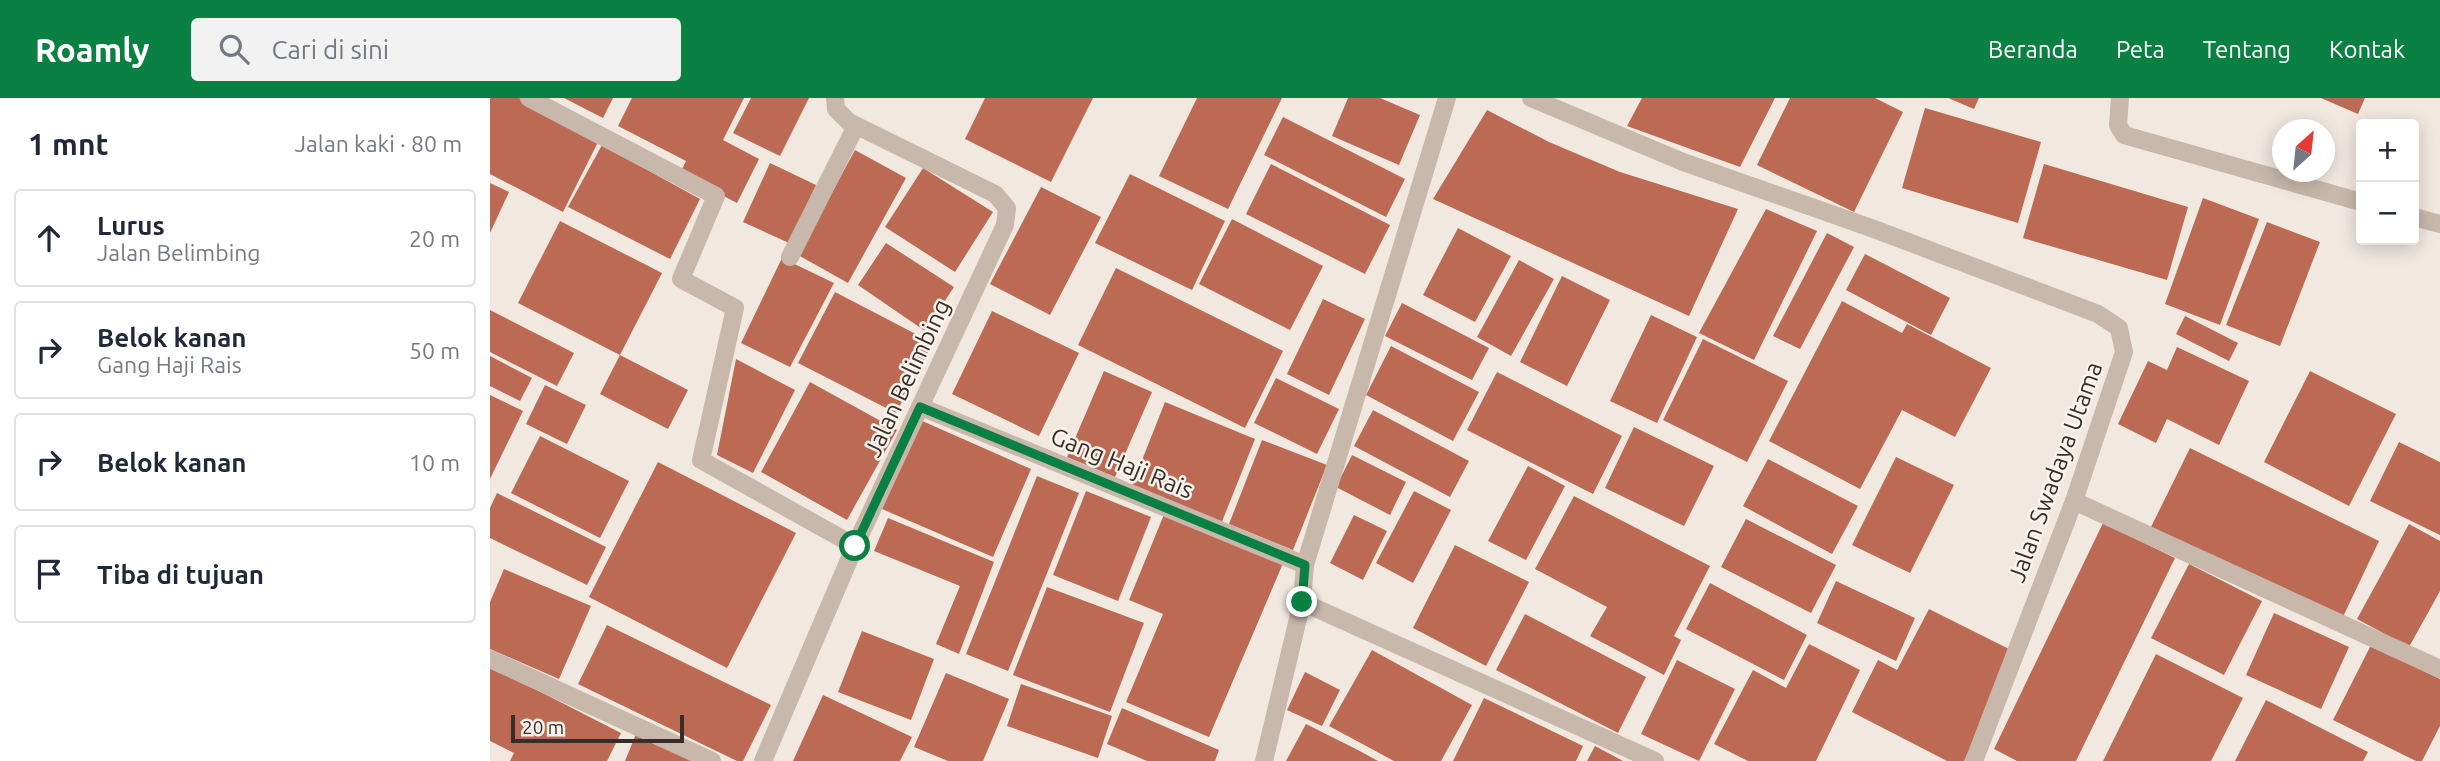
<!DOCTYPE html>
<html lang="id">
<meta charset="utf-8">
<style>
body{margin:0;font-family:Ubuntu,sans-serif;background:#f2f2f3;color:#1f2937}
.controls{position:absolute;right:21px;top:21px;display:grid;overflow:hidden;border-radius:7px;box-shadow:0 4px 18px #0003}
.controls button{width:63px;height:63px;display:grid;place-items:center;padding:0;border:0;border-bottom:2px solid #e0e1e3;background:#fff;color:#1f2937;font:35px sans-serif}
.compass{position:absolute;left:1782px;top:21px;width:63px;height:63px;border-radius:50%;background:#fff;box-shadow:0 4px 18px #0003;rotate:27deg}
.scale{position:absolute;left:21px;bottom:18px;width:173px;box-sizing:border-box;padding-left:7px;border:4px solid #372e2a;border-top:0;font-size:19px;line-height:24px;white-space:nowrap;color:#372e2a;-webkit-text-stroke:5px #f9f3ec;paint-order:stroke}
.stop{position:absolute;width:21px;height:21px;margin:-16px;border:5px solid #0b8043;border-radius:50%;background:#fff}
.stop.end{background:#0b8043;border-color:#fff;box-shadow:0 2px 7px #0008}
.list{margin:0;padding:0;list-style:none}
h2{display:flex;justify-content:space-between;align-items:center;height:91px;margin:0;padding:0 28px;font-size:30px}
h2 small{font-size:23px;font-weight:400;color:#747a83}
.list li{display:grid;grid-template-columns:46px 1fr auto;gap:21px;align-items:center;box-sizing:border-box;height:98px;margin:0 14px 14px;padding:0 14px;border:2px solid #e0e1e3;border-radius:7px}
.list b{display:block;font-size:26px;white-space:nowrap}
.list p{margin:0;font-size:23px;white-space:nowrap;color:#747a83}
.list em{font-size:23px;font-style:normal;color:#747a83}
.icon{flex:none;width:38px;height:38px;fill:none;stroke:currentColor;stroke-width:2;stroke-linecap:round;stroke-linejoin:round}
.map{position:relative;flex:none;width:1950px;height:663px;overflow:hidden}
header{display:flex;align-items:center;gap:42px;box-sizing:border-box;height:98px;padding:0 35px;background:#0b8043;color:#fff}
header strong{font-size:33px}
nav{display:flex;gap:38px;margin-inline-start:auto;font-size:24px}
.search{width:490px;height:63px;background:#f2f2f3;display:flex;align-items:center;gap:18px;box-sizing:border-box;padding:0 24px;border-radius:7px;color:#747a83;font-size:26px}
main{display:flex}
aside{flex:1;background:#fff}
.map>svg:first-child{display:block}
</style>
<header>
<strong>Roamly</strong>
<div class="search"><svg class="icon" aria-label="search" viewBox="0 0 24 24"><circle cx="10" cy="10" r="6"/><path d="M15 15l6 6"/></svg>Cari di sini</div>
<nav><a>Beranda</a><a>Peta</a><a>Tentang</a><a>Kontak</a></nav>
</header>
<main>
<aside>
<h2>1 mnt<small>Jalan kaki · 80 m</small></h2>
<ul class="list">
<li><svg class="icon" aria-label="ahead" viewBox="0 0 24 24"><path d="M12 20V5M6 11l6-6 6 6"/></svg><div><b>Lurus</b><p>Jalan Belimbing</p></div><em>20 m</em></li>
<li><svg class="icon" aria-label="right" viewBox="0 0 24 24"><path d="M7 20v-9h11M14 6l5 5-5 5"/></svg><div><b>Belok kanan</b><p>Gang Haji Rais</p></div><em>50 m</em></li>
<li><svg class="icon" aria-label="right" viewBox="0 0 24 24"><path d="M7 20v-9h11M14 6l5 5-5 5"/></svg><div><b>Belok kanan</b></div><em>10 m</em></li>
<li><svg class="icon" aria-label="arrive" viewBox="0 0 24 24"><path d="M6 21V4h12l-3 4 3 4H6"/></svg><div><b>Tiba di tujuan</b></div></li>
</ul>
</aside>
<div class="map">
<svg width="1950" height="663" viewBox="0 0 1950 663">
<rect width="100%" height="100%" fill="#f1e8e0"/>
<g fill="#bc6a53">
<path d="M 0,0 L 29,0 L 109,42 L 73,114 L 0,76 Z"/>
<path d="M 74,0 L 123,0 L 113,20 Z"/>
<path d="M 142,0 L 254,0 L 233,42 L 269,61 L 247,105 L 190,75 L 196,63 L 128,28 Z"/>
<path d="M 261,0 L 319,0 L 290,58 L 243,35 Z"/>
<path d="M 495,0 L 603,0 L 561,84 L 475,41 Z"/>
<path d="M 707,0 L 792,0 L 738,111 L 669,78 Z"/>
<path d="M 858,0 L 890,0 L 930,17 L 909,67 L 842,38 Z"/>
<path d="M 1152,0 L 1285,0 L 1250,69 L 1137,28 Z"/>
<path d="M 1300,0 L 1385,0 L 1413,14 L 1364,114 L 1267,67 Z"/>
<path d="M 1458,0 L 1489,0 L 1484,11 Z"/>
<path d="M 1831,0 L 1875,0 L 1868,16 Z"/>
<path d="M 1435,10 L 1551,44 L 1528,125 L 1412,90 Z"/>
<path d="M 997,12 L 1059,44 L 1130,74 L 1248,111 L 1199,218 L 943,101 Z"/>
<path d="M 793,19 L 915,81 L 896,119 L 774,57 Z"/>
<path d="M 112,47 L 210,101 L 180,161 L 78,109 Z"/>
<path d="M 365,52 L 416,80 L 358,185 L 308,157 Z"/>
<path d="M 280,65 L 326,87 L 299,145 L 253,124 Z"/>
<path d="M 781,66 L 900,127 L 875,176 L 756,116 Z"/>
<path d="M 1554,66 L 1698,109 L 1677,182 L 1533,140 Z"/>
<path d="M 433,70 L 503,114 L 465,174 L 395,129 Z"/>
<path d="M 640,76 L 735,123 L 702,192 L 605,145 Z"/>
<path d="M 0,85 L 19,94 L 0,135 Z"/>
<path d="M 551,89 L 611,119 L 560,217 L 500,186 Z"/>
<path d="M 1713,100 L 1769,121 L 1730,227 L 1675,206 Z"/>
<path d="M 1276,111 L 1327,133 L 1264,262 L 1209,235 Z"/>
<path d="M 742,121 L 833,168 L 800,232 L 709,186 Z"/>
<path d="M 70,123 L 172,175 L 130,257 L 28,205 Z"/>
<path d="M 1777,124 L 1830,144 L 1790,248 L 1736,227 Z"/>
<path d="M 968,130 L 1021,158 L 985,224 L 933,197 Z"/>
<path d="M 1337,135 L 1364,149 L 1310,251 L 1283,238 Z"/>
<path d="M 396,145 L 464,189 L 435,233 L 368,187 Z"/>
<path d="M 1375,156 L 1460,200 L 1441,237 L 1356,192 Z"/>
<path d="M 292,160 L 344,185 L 300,269 L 251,245 Z"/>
<path d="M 1029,162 L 1064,181 L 1021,258 L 987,239 Z"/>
<path d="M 626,170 L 793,253 L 755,330 L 588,247 Z"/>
<path d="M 1072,178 L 1120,202 L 1077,288 L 1030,264 Z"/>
<path d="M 345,194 L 443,245 L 406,315 L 308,265 Z"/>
<path d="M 833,201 L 875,221 L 839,297 L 797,276 Z"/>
<path d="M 1352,203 L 1412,235 L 1417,226 L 1501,270 L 1465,339 L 1412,312 L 1370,391 L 1279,343 Z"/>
<path d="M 912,205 L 999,250 L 982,282 L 895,238 Z"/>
<path d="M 0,212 L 84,255 L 67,288 L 0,254 Z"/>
<path d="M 502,213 L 589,255 L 549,338 L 462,296 Z"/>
<path d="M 1161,217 L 1207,239 L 1167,325 L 1120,303 Z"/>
<path d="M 1695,218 L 1748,245 L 1739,263 L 1686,236 Z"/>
<path d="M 1213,241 L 1298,283 L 1257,364 L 1173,322 Z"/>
<path d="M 901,248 L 989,294 L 963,343 L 876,297 Z"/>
<path d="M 1687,249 L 1759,283 L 1729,347 L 1677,321 L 1666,345 L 1628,326 L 1658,263 L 1677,272 Z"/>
<path d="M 130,257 L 198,292 L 178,331 L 110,296 Z"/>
<path d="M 0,258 L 42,280 L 30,303 L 0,288 Z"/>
<path d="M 246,261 L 305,292 L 263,375 L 227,357 Z"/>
<path d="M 614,273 L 662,294 L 625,379 L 577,359 Z"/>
<path d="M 1820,273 L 1906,316 L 1859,408 L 1774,364 Z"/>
<path d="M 1007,274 L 1132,338 L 1103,396 L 977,332 Z"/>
<path d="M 786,280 L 849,311 L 827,356 L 764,325 Z"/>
<path d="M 320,284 L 407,332 L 357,422 L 271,374 Z"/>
<path d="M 55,287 L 96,307 L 77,346 L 36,326 Z"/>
<path d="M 0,297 L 33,313 L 0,381 Z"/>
<path d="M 675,304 L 765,341 L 731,426 L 641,390 Z"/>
<path d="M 883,312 L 979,363 L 960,399 L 864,348 Z"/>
<path d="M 430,322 L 541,371 L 503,459 L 392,411 Z"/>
<path d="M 1144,329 L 1224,368 L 1194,428 L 1115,390 Z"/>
<path d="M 50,338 L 139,383 L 110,440 L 21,395 Z"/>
<path d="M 772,342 L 837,367 L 803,452 L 739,426 Z"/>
<path d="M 1909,344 L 1950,364 L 1950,437 L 1880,403 Z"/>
<path d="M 1700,350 L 1889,443 L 1851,523 L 1661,429 Z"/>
<path d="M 862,357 L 916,384 L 900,417 L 846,389 Z"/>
<path d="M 1406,359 L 1464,387 L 1420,475 L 1362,447 Z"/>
<path d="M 1278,361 L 1368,408 L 1342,456 L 1253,408 Z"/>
<path d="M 168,364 L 306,435 L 237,570 L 99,499 Z"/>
<path d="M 1038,368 L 1075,388 L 1036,462 L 998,443 Z"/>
<path d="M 547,378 L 589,395 L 518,573 L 476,556 Z"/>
<path d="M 596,393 L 661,419 L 628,503 L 563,477 Z"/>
<path d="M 924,393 L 961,412 L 923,485 L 886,465 Z"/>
<path d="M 7,395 L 116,449 L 97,487 L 0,440 L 0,410 Z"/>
<path d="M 1084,398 L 1220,468 L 1184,538 L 1191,542 L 1174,577 L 1100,538 L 1117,509 L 1045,471 Z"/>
<path d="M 675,414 L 794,463 L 719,639 L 636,604 L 673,516 L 639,502 Z"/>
<path d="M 864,417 L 897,433 L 873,482 L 840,465 Z"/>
<path d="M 398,420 L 504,464 L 469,556 L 446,546 L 470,488 L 384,453 Z"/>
<path d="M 1256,421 L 1346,467 L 1321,515 L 1231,469 Z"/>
<path d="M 1613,425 L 1685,460 L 1586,663 L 1527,663 L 1504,651 Z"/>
<path d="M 1919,426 L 1950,443 L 1950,493 L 1919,549 L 1867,521 Z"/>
<path d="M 965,447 L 1039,484 L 996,568 L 923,530 Z"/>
<path d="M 1699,466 L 1772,503 L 1734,577 L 1661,540 Z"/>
<path d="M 14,471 L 101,508 L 69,581 L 0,551 L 0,504 Z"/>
<path d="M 1346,483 L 1425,520 L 1406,563 L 1327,525 Z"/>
<path d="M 1220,485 L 1317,537 L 1294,582 L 1196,531 Z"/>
<path d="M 557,489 L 654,525 L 620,614 L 523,577 Z"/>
<path d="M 1439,511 L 1527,555 L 1474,663 L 1457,663 L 1362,614 L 1388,562 L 1407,572 Z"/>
<path d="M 1784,515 L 1859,549 L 1831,611 L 1756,577 Z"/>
<path d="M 1035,516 L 1156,579 L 1128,635 L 1006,572 Z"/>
<path d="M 117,527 L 281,607 L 253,663 L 247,663 L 88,586 Z"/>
<path d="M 372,533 L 444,561 L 421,622 L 348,594 Z"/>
<path d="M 1319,546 L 1370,572 L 1326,663 L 1258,663 L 1224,646 L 1263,572 L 1296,590 Z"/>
<path d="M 1881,547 L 1950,581 L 1950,628 L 1932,663 L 1926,663 L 1843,622 Z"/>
<path d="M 882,552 L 982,607 L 951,663 L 904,663 L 839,628 Z"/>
<path d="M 1666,556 L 1753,600 L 1721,663 L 1613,663 Z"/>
<path d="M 1187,562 L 1245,591 L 1209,663 L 1151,636 Z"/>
<path d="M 0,568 L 131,635 L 117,663 L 20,663 L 24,655 L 0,643 Z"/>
<path d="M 815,574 L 850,592 L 832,628 L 797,612 Z"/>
<path d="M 456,575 L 519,601 L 493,663 L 458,663 L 424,649 Z"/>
<path d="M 531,586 L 622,618 L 608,660 L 517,628 Z"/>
<path d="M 333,597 L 422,639 L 410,663 L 303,663 Z"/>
<path d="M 994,600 L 1093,648 L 1086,663 L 963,663 Z"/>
<path d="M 1776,602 L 1878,654 L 1873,663 L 1745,663 Z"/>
<path d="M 632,610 L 729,652 L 725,663 L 657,663 L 617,646 Z"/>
<path d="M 816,626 L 866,651 L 888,663 L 796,663 Z"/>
<path d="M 146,636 L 206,663 L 135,663 Z"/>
<path d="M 1105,648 L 1133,663 L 1097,663 Z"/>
</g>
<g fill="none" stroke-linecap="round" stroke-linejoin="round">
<g stroke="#c8b8ac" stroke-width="18">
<path d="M 39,0 L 226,98 L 191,181 L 245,210 L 211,362 L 365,448"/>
<path d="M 1041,0 L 1193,64 L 1384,131 L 1608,216 L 1629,230 L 1634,254 L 1584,403 L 1484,663"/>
<path d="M 1630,0 L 1628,27 L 1634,37 L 1871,104"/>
<path d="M 1924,119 L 1950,126"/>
<path d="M 300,159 L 366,28"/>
<path d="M 431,309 L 815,467"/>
<path d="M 1584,403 L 1950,571"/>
<path d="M 812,504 L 1165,663"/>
<path d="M 0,561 L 222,663"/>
<path d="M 273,663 L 365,448 L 515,127 L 517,110 L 505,96 L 359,24 L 346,11 L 345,0"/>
<path d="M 774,663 L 812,504 L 815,467 L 957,0"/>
</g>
</g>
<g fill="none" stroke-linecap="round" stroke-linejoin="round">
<path stroke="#0b8043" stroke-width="9" d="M 365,448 L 430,309 L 815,467 L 812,504"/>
</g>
<g text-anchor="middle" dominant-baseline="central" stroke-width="5" stroke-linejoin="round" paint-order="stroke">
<g font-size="24" fill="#372e2a" stroke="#f9f3ec">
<text transform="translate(417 280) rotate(-65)">Jalan Belimbing</text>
<text transform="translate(632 365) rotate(22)">Gang Haji Rais</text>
<text transform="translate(1565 374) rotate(-70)">Jalan Swadaya Utama</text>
</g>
</g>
</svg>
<div class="controls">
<button>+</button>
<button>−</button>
</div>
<svg class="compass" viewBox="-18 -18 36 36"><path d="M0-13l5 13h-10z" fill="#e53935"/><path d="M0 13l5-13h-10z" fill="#747a83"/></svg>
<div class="scale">20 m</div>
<div class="stop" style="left:365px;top:448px"></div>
<div class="stop end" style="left:812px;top:504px"></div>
</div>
</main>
